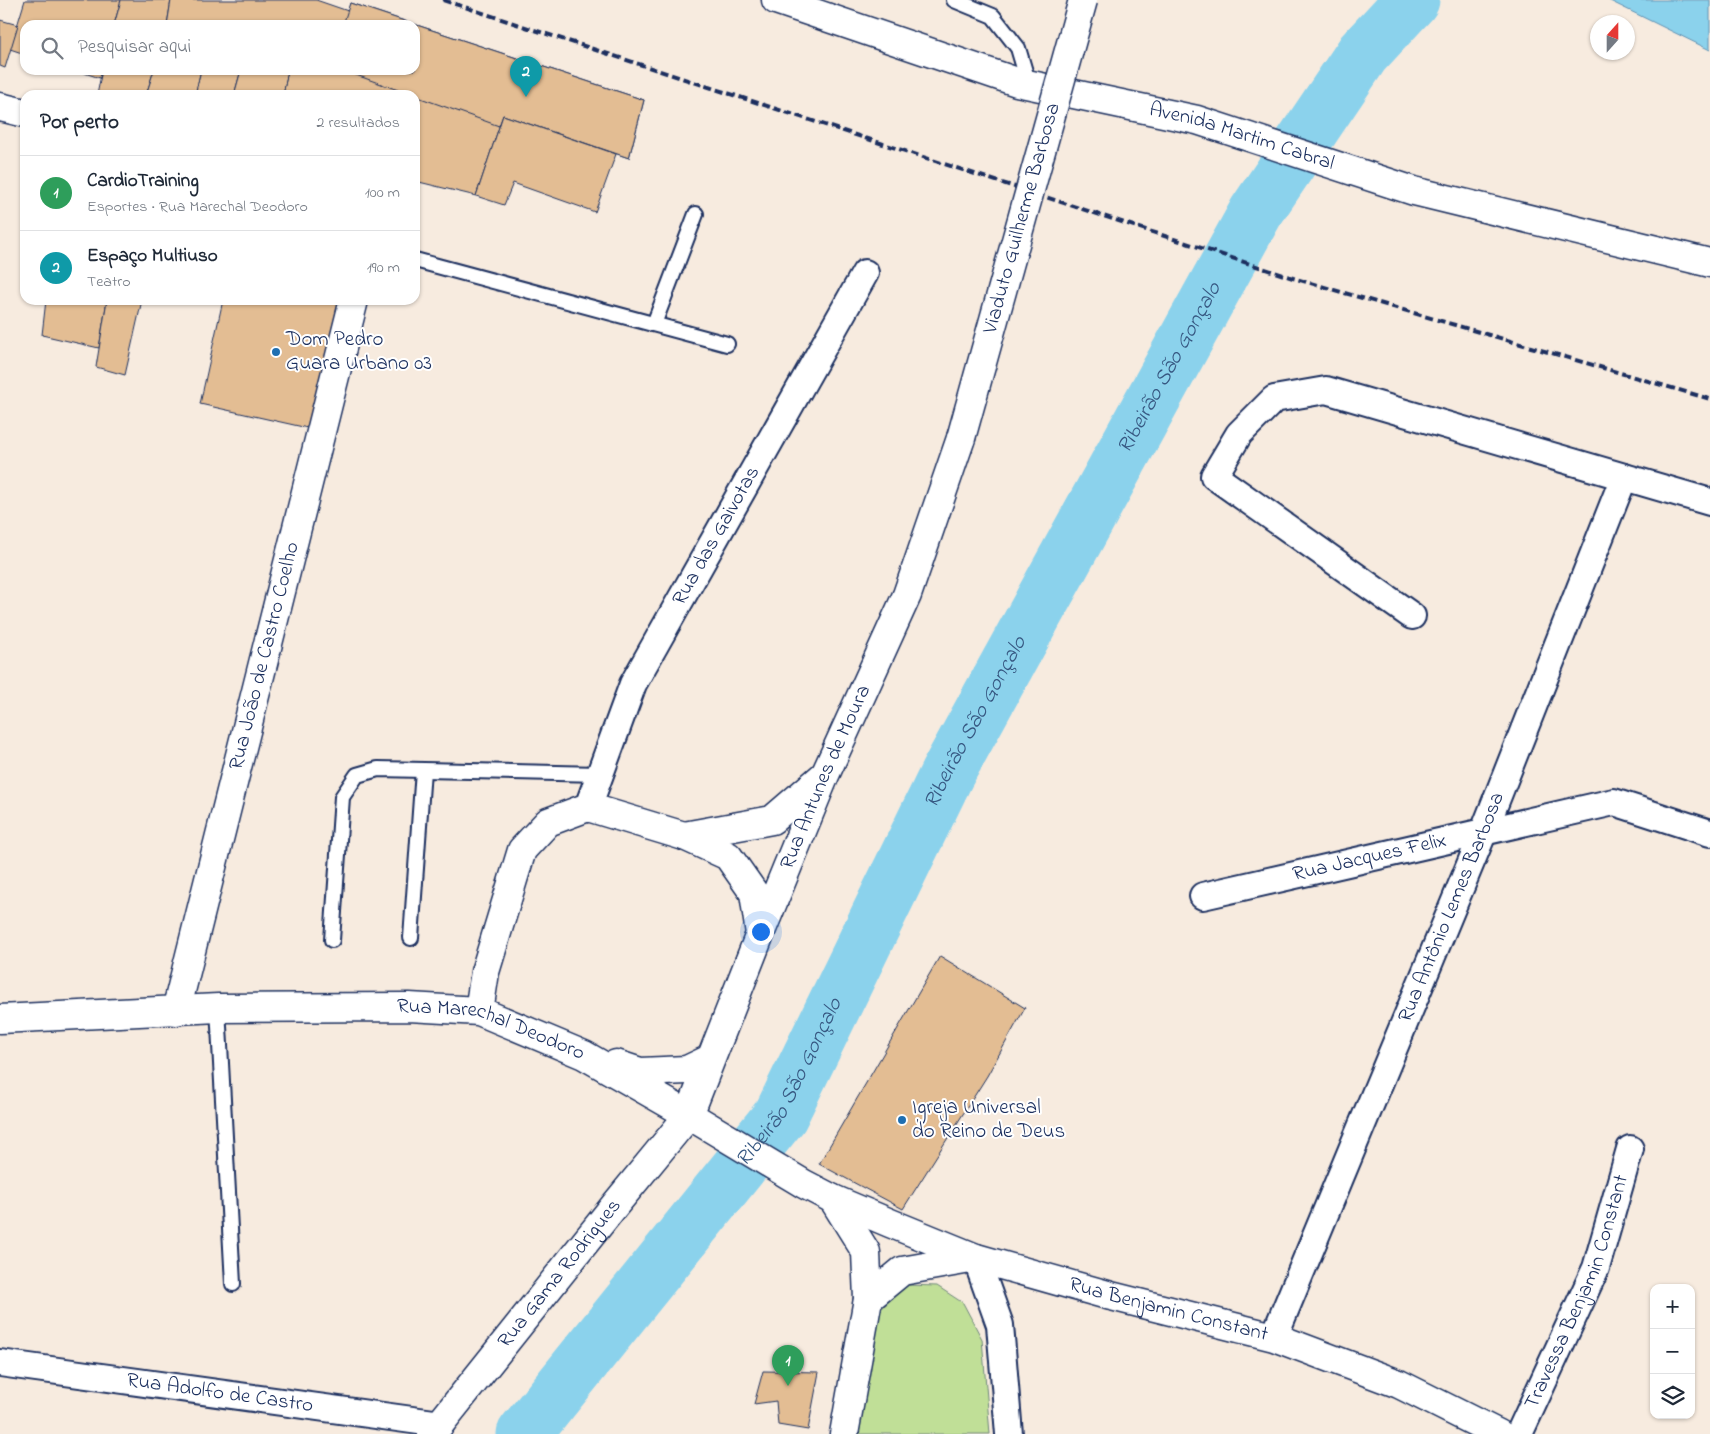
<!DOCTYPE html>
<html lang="pt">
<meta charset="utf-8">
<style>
body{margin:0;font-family:"Indie Flower",sans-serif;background:#f6f6f7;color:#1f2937}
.controls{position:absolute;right:15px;bottom:15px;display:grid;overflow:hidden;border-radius:10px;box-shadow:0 1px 4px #0004}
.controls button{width:45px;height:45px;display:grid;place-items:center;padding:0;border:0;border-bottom:1px solid #e0e1e3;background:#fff;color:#1f2937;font:25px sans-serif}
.compass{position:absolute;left:1590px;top:15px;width:45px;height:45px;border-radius:50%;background:#fff;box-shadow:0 1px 4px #0004;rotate:21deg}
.you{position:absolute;left:760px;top:931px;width:18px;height:18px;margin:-12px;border:4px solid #fff;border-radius:50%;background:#1a73e8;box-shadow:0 0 0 8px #1a73e833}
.badge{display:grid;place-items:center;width:32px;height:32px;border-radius:50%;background:#1f6fb2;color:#fff;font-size:16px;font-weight:700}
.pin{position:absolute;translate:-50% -41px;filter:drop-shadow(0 1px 2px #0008)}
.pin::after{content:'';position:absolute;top:26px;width:18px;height:15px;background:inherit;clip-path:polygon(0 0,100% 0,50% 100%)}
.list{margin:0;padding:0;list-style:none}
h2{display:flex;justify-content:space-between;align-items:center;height:65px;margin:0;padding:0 20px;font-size:21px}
h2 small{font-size:16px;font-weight:400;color:#747a83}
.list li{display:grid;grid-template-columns:32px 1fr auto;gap:15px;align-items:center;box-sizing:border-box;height:75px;padding:0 20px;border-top:1px solid #e0e1e3}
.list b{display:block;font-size:19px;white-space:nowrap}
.list p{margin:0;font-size:16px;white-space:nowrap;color:#747a83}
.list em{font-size:16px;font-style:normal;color:#747a83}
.icon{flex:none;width:28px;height:28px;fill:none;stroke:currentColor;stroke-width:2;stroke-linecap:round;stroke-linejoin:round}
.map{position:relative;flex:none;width:1710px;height:1434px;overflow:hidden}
.search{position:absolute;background:#fff;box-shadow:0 1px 4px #0004;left:20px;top:20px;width:400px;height:55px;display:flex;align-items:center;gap:12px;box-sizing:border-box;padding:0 18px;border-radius:15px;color:#747a83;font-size:19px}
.panel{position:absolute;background:#fff;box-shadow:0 1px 4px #0004;left:20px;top:90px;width:400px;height:215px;border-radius:15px}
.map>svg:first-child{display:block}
</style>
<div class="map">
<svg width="1710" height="1434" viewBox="0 0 1710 1434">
<rect width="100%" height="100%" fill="#f7ebdf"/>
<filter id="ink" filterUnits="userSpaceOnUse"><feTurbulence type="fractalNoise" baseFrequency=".02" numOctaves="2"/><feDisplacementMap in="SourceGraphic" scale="10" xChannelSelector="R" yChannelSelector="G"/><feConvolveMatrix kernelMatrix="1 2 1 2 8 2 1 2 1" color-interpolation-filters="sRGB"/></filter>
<g filter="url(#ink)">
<path fill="#c0df97" stroke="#6e877a" d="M 906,1285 L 937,1286 L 963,1303 L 982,1339 L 990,1434 L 859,1434 L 877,1313 Z"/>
<path fill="#8bd2ec" stroke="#5e91b3" d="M 1608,0 L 1710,0 L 1710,50 Z"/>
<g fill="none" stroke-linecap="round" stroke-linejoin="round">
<path stroke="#8bd2ec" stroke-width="55" id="s1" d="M 524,1434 L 781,1115 L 947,774 L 1256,212 L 1363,53 L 1412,0"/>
</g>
<g fill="#e3bd93" stroke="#1b2f5e">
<path d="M 25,0 L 121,0 L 114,25 L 25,25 L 25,54 L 10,49 Z"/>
<path d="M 121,0 L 171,0 L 167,25 L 114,25 Z"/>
<path d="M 171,0 L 316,0 L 348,11 L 350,3 L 644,100 L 629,158 L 503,115 L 476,196 L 415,181 L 415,95 L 283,95 L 288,70 L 415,70 L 415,25 L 167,25 Z"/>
<path d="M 350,3 L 644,100 L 629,158 L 503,115 L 499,126 L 342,70 L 415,70 L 415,25 L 343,25 Z"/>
<path d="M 0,20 L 18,25 L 5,68 L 0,66 Z"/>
<path d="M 75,70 L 102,70 L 100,78 Z"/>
<path d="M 102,70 L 154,70 L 146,95 L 97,95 Z"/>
<path d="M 154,70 L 201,70 L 195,95 L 146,95 Z"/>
<path d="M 201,70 L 241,70 L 234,95 L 195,95 Z"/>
<path d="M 241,70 L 288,70 L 283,95 L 234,95 Z"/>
<path d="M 503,115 L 616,154 L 595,212 L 513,183 L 504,205 L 476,196 Z"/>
<path d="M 46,300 L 107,300 L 99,348 L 42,335 Z"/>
<path d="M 107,300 L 142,300 L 125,375 L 96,367 Z"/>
<path d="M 223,300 L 354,300 L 321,431 L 200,404 Z"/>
<path d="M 940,956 L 1025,1008 L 987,1076 L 903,1209 L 819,1164 Z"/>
<path d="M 763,1371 L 819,1372 L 808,1430 L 778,1425 L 776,1401 L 754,1404 Z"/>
</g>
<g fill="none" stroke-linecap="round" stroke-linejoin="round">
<defs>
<g id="service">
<path d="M 954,0 L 993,16 L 1018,48 L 1029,85"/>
<path d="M 415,260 L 727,344"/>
<path d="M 654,324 L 696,214"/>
<path d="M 411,938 L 423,770"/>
<path d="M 332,940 L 342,797 L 357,775 L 378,769 L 600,774"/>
<path d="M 218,1008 L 233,1284"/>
</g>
<g id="minor">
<path d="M 1412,616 L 1214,476 L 1239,434 L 1274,399 L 1326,390 L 1710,502"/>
<path id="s2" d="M 588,807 L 633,684 L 865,273"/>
<path id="s3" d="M 1203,896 L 1614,802 L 1710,833"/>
<path d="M 976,1258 L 1000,1325 L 1009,1434"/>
<path id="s4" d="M 1274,1337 L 1484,831 L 1624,477"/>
<path id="s5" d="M 0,1363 L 441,1424"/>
<path id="s6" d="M 1519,1434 L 1596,1268 L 1630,1149"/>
</g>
<g id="tertiary">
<path id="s7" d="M 776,0 L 1017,82 L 1197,120 L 1414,191 L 1710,263"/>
<path d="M 0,107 L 25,113"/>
<path d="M 684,836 L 772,820 L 822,777"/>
<path id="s8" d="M 760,934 L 825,775 L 907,595 L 961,438"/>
<path id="s9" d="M 176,1011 L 354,300"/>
<path id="s10" d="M 432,1434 L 615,1205 L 689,1115"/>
</g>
<g id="secondary">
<path d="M 479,1011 L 485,972 L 522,850 L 548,822 L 588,807 L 684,836 L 728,856 L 754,893 L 760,934 L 689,1115"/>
<path id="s11" d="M 0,1019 L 218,1008 L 409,1007 L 479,1011 L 584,1055 L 689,1115 L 804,1184 L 833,1199 L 890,1223 L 976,1258 L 1111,1296 L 1274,1337 L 1399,1384 L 1499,1434"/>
<path d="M 616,1064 L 640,1072 L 687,1070 L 710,1059"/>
<path d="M 833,1199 L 866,1252 L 868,1299 L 844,1434"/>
<path d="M 868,1299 L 902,1271 L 976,1258"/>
</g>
</defs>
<use href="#service" stroke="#1b2f5e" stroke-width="18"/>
<use href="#minor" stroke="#1b2f5e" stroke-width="30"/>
<use href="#tertiary" stroke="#1b2f5e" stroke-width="31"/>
<use href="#secondary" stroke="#1b2f5e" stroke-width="31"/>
<use href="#service" stroke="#fff" stroke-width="14"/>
<use href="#minor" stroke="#fff" stroke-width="26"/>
<use href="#tertiary" stroke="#fff" stroke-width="28"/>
<use href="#secondary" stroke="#fff" stroke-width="28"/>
<path stroke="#1b2f5e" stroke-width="4" stroke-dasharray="8 4" stroke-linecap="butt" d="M 443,0 L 1293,278 L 1710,399"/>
<defs>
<g id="tertiary-bridge">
<path id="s12" d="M 961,438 L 1083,0"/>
</g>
</defs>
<use href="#tertiary-bridge" stroke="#1b2f5e" stroke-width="31" stroke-linecap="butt"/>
<use href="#tertiary-bridge" stroke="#fff" stroke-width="28"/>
</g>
</g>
<g fill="#1f6fb2" stroke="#fff" stroke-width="2">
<circle cx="276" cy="352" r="5"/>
<circle cx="902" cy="1120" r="5"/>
</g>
<g text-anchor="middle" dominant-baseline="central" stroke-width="4" stroke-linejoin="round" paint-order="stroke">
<g font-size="21" fill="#1b2f5e" stroke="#fff">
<text stroke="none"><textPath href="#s7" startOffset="486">Avenida Martim Cabral</textPath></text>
<text stroke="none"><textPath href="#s12" startOffset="228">Viaduto Guilherme Barbosa</textPath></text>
<text stroke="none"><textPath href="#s2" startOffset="301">Rua das Gaivotas</textPath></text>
<text stroke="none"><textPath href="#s9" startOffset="366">Rua João de Castro Coelho</textPath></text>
<text stroke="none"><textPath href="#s8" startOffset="170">Rua Antunes de Moura</textPath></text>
<text stroke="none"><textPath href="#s3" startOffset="171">Rua Jacques Felix</textPath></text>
<text stroke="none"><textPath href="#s4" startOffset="465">Rua Antônio Lemes Barbosa</textPath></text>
<text stroke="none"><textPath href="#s11" startOffset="495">Rua Marechal Deodoro</textPath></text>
<text stroke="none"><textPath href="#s10" startOffset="205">Rua Gama Rodrigues</textPath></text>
<text stroke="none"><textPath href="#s6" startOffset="154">Travessa Benjamin Constant</textPath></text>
<text stroke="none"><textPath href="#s11" startOffset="1235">Rua Benjamin Constant</textPath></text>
<text stroke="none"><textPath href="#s5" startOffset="222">Rua Adolfo de Castro</textPath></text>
</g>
<g font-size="21" fill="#1b2f5e" stroke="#fff" text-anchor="start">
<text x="286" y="340">Dom Pedro<tspan x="286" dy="24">Guara Urbano 03</tspan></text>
<text x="912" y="1108">Igreja Universal<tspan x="912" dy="24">do Reino de Deus</tspan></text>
</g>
<g font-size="22" font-style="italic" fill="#375882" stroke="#fff">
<text stroke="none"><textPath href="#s1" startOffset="1252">Ribeirão São Gonçalo</textPath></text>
<text stroke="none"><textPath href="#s1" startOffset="848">Ribeirão São Gonçalo</textPath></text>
<text stroke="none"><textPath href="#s1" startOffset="442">Ribeirão São Gonçalo</textPath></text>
</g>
</g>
</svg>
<div class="controls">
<button>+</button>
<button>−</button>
<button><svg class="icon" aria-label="layers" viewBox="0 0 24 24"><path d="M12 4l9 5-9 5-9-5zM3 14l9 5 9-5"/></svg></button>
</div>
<svg class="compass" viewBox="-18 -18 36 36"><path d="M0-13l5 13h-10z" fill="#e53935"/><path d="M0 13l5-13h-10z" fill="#747a83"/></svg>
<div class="you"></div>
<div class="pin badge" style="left:788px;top:1386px;background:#2e9e5b">1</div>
<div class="pin badge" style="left:526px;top:97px;background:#0f9aa8">2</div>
<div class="search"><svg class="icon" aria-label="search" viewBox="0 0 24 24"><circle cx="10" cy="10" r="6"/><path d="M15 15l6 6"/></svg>Pesquisar aqui</div>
<section class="panel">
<h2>Por perto<small>2 resultados</small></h2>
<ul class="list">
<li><span class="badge" style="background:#2e9e5b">1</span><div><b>CardioTraining</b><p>Esportes · Rua Marechal Deodoro</p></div><em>100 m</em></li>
<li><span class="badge" style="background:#0f9aa8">2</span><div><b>Espaço Multiuso</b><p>Teatro</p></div><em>190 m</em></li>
</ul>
</section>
</div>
